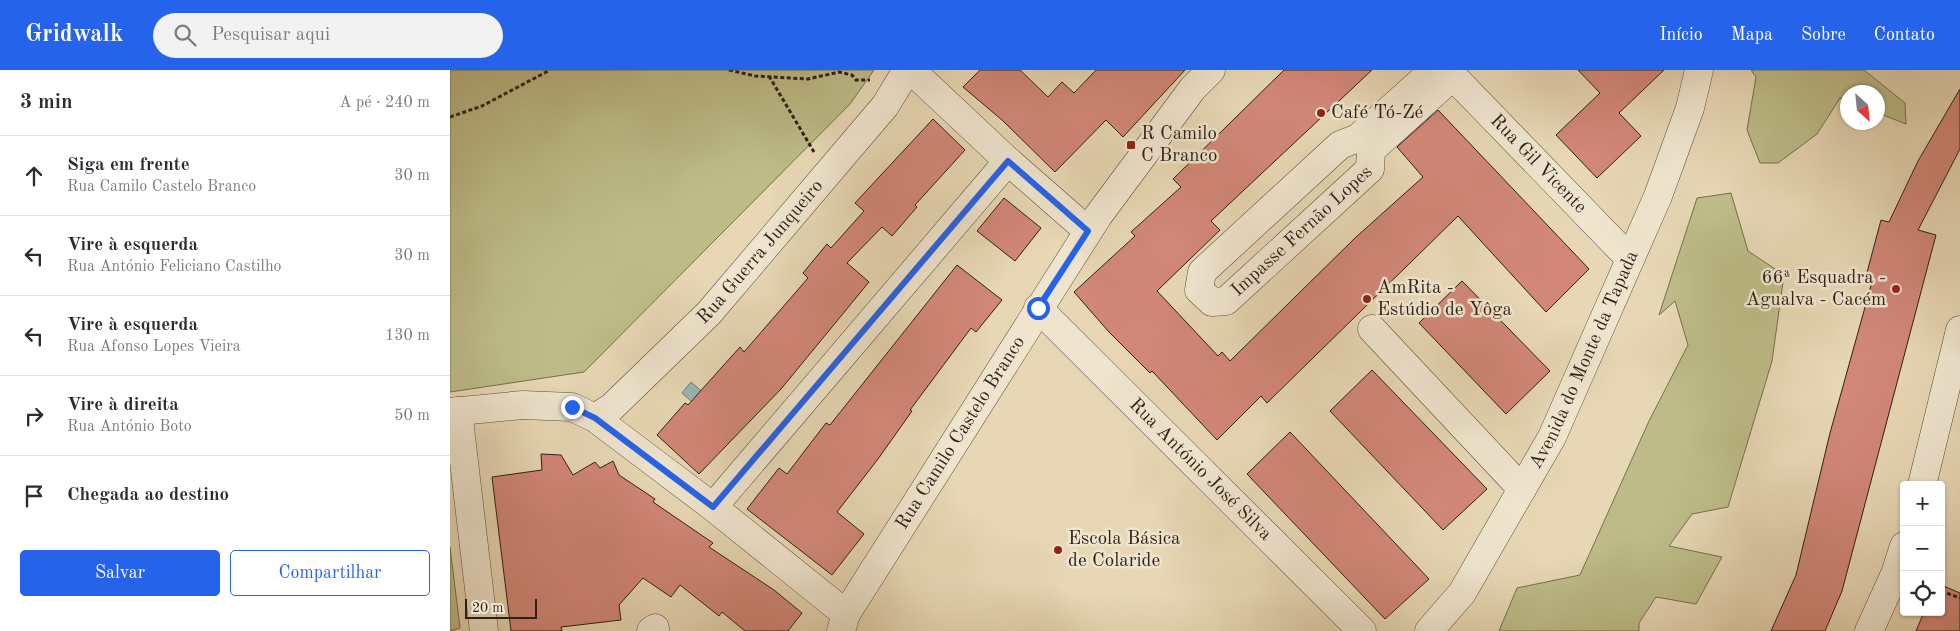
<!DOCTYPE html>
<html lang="pt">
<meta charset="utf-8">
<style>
body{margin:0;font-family:"Old Standard TT",serif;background:#f2f2f3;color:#2b2b33}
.controls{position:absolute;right:15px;bottom:15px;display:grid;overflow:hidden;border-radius:5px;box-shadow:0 1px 4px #0004}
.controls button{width:45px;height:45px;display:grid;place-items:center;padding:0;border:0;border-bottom:1px solid #e1e1e2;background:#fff;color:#2b2b33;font:25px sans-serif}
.compass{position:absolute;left:1390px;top:15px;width:45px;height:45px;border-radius:50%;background:#fff;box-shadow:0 1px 4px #0004;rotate:153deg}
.scale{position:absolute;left:15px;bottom:12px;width:72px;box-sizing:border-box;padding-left:5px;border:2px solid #2f1f15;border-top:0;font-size:14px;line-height:18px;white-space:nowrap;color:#2f1f15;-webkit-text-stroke:4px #efe5ce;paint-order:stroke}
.stop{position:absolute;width:15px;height:15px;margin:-11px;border:4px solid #2563eb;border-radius:50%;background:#fff}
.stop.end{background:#2563eb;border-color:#fff;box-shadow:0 1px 5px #0008}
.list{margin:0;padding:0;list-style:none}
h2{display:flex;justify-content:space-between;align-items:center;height:65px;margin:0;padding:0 20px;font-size:21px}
h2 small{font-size:16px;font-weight:400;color:#7c7c81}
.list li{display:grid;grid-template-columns:32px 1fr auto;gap:15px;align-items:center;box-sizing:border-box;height:80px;padding:0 20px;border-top:1px solid #e1e1e2}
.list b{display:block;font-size:19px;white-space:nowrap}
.list p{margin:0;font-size:16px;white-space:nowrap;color:#7c7c81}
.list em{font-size:16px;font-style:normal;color:#7c7c81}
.actions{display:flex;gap:10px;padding:15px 20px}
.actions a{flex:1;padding:11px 0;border:1px solid #2563eb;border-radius:5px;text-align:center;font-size:18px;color:#2563eb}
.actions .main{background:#2563eb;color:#fff}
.icon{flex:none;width:28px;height:28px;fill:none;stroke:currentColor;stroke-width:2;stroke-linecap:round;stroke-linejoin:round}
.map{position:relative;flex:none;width:1510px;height:561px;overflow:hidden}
header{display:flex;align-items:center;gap:30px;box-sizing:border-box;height:70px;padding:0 25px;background:#2563eb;color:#fff}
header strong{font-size:24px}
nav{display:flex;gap:28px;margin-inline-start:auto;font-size:18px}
.search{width:350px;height:45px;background:#f2f2f3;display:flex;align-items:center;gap:12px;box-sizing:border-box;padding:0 18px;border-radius:28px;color:#7c7c81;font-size:19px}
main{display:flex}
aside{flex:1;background:#fff}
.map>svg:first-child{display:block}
</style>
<header>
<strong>Gridwalk</strong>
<div class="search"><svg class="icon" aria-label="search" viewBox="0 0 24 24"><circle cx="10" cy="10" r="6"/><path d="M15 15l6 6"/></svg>Pesquisar aqui</div>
<nav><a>Início</a><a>Mapa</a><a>Sobre</a><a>Contato</a></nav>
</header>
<main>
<aside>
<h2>3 min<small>A pé · 240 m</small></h2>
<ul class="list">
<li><svg class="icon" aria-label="ahead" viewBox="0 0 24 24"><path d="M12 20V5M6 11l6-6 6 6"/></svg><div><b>Siga em frente</b><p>Rua Camilo Castelo Branco</p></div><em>30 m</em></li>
<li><svg class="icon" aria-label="left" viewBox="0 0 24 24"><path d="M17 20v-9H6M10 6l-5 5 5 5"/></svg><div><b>Vire à esquerda</b><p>Rua António Feliciano Castilho</p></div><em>30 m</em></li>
<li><svg class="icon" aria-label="left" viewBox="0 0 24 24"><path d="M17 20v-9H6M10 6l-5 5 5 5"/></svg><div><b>Vire à esquerda</b><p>Rua Afonso Lopes Vieira</p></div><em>130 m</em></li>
<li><svg class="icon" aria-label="right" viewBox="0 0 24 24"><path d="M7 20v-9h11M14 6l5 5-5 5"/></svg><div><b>Vire à direita</b><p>Rua António Boto</p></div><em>50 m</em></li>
<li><svg class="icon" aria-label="arrive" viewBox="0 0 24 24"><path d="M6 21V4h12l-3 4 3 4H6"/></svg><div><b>Chegada ao destino</b></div></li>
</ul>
<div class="actions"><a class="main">Salvar</a><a>Compartilhar</a></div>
</aside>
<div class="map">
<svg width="1510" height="561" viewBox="0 0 1510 561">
<rect width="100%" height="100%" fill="#e7d7b4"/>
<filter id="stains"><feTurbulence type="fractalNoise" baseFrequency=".004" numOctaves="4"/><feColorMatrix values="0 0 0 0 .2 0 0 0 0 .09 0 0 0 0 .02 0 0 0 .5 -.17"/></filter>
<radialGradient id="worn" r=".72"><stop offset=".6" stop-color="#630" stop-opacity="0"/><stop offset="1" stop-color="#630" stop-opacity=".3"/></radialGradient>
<g fill="#bdbc88" stroke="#766e4e">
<path d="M 0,0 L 424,0 L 400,34 L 134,302 L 0,322 Z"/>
<path d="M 1301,0 L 1414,0 L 1455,33 L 1456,54 L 1428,43 L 1428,22 L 1398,22 L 1397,30 L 1390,28 L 1367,64 L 1328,93 L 1310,93 L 1297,60 L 1306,7 Z"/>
<path d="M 1281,123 L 1298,181 L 1334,205 L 1322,291 L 1278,437 L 1242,444 L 1219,476 L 1272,487 L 1246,534 L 1206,527 L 1189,553 L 1189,561 L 1049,561 L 1067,518 L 1130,505 L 1199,351 L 1238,275 L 1225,231 L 1209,245 L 1247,128 Z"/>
<path d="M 0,477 L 10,558 L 0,561 Z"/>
</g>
<path fill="#97b8b3" stroke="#6d7b74" d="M 241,312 L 270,337 L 260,348 L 232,323 Z"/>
<g fill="#d28778" stroke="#2f1f15">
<path d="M 530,0 L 570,0 L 598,27 L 612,12 L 624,23 L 646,0 L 735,0 L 673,67 L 656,50 L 605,102 L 552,50 L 513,17 Z"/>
<path d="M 834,0 L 922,0 L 761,151 L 770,160 L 707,221 L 768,286 L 772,282 L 780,291 L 905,168 L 973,107 L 947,77 L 988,40 L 1139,199 L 1096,242 L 1008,146 L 817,333 L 811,326 L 767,370 L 702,301 L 700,303 L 659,262 L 624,222 L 685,166 L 681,162 L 731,117 L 723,109 Z"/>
<path d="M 1128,0 L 1214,0 L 1169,43 L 1191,66 L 1147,108 L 1106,65 L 1150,23 Z"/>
<path d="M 1510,19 L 1510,79 L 1468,160 L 1486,165 L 1392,521 L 1375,561 L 1321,561 L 1346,505 L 1380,363 L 1422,212 L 1415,210 L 1431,150 L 1439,152 L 1468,91 Z"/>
<path d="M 483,49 L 515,80 L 465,135 L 467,137 L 442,166 L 432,157 L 397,193 L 419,212 L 331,319 L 249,404 L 207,365 L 235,333 L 238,335 L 290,277 L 294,282 L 358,208 L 353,203 L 377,174 L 381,178 L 414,141 L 405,133 Z"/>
<path d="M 554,128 L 591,158 L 565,191 L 527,161 Z"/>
<path d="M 507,195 L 552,230 L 526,262 L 521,258 L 460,340 L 462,341 L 428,389 L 387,442 L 414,464 L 382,505 L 297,439 L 329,398 L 337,404 L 376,353 L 380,355 Z"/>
<path d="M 1012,211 L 1100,301 L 1056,344 L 969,253 Z"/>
<path d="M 922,300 L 1037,419 L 993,460 L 880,341 Z"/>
<path d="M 840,362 L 979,509 L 935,549 L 797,404 Z"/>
<path d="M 91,384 L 111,385 L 123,405 L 145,392 L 150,398 L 163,391 L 169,405 L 205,429 L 203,432 L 263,473 L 259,477 L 324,520 L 352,543 L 338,561 L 295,561 L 272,542 L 269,546 L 230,515 L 221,527 L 193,508 L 169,535 L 171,550 L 111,557 L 112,561 L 61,561 L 42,407 L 92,400 Z"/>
<path d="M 1491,515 L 1510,523 L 1510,561 L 1466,561 L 1474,542 L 1491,542 Z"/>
</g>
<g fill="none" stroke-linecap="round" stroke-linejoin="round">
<defs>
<g id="minor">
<path d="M 461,0 L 558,91 L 638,161"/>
<path id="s1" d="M 984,0 L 908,68 L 890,75 L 752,202 L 749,220 L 762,232 L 776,231 L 920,99 L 921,80 L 1003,6"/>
<path id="s2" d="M 997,0 L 1180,189"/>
<path id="s3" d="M 588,238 L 912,561"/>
<path d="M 922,259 L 1072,419"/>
<path d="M 8,341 L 34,561"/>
<path d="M 0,342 L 73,335 L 122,337 L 145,348 L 263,437 L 396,544"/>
<path id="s4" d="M 145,348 L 162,337 L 259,243 L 435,36 L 457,0"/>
<path d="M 1472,415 L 1510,260"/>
<path d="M 263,437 L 558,91"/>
<path d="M 201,561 L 205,558"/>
<path id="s5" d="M 391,561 L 396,544 L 648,146 L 743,18 L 761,0"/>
<path id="s6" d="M 979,561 L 1012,523 L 1102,367 L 1208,126 L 1240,38 L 1249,0"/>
<path d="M 1419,561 L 1445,504 L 1454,476"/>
</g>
</defs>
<use href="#minor" stroke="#5d4d3d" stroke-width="29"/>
<g stroke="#2f1f15" stroke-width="3" stroke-dasharray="4 2.5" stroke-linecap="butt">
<path d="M 279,0 L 305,6 L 358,9 L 389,2 L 402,5 L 406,10 L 420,10"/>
<path d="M 319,6 L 364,82"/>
<path d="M 0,47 L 32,36 L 100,0"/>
<path d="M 1491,521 L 1510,528"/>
</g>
<use href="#minor" stroke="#efe5ce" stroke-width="28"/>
</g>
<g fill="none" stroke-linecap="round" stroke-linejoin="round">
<path stroke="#2563eb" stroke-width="6" d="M 122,337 L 145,348 L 263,437 L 558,91 L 638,161 L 588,238"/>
</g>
<g fill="#8f2418" stroke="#efe5ce" stroke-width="2">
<circle cx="871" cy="43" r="5"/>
<rect x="676" y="70" width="10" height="10" rx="2.5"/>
<circle cx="1446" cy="219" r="5"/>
<circle cx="917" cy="229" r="5"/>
<circle cx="608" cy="480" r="5"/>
</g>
<g text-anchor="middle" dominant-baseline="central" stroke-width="5" stroke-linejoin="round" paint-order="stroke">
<g font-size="19" fill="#2f1f15" stroke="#efe5ce" text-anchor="start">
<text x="881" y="43">Café Tó-Zé</text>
<text x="691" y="64">R Camilo<tspan x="691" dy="22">C Branco</tspan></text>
<text x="1436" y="208" text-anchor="end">66ª Esquadra -<tspan x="1436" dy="22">Agualva - Cacém</tspan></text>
<text x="927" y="218">AmRita -<tspan x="927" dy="22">Estúdio de Yôga</tspan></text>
<text x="618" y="469">Escola Básica<tspan x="618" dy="22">de Colaride</tspan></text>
</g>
<g font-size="19" fill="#2f1f15" stroke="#efe5ce">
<text stroke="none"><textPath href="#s2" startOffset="131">Rua Gil Vicente</textPath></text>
<text stroke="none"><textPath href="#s1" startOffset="462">Impasse Fernão Lopes</textPath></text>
<text stroke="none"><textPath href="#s4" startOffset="235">Rua Guerra Junqueiro</textPath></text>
<text stroke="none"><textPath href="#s6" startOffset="314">Avenida do Monte da Tapada</textPath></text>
<text stroke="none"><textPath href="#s5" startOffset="232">Rua Camilo Castelo Branco</textPath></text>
<text stroke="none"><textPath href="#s3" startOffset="229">Rua António José Silva</textPath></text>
</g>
</g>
<rect width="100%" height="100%" filter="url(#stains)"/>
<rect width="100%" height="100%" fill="url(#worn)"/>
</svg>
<div class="controls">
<button>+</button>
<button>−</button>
<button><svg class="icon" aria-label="locate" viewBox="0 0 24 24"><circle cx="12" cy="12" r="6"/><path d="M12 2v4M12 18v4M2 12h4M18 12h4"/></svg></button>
</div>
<svg class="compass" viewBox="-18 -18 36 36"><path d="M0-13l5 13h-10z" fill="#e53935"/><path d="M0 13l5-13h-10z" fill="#7c7c81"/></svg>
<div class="scale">20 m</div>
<div class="stop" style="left:588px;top:238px"></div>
<div class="stop end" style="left:122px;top:337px"></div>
</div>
</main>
